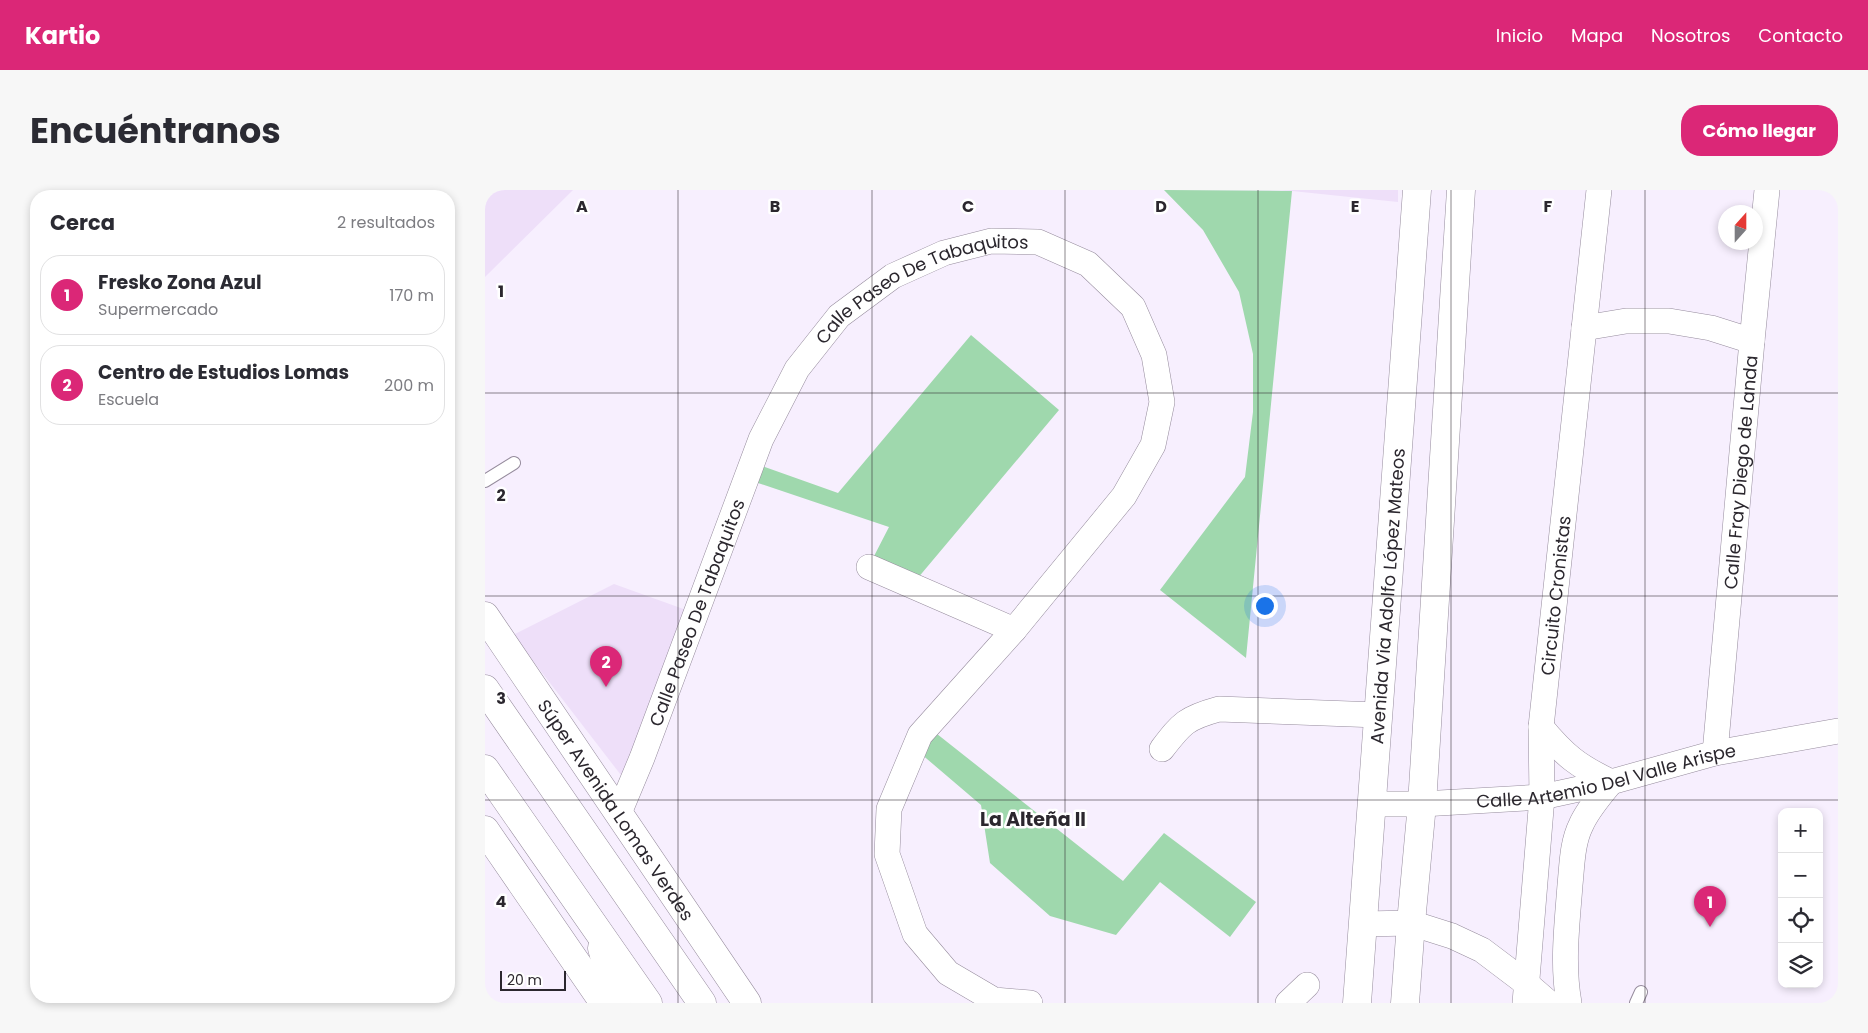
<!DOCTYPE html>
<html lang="es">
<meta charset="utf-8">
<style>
body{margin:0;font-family:Poppins,sans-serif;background:#f7f7f7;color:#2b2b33}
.controls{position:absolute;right:15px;bottom:15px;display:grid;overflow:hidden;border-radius:10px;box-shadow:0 2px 8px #0003}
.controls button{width:45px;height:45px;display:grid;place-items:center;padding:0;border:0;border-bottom:1px solid #e1e1e2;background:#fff;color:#2b2b33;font:25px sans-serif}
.compass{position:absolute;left:1233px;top:15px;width:45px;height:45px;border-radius:50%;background:#fff;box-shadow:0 2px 8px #0003;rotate:21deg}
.scale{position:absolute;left:15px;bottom:12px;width:66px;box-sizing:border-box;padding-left:5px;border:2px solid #2b272e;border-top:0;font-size:14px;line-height:18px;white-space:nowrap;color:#2b272e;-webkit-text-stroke:4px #fff;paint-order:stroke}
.you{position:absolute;left:779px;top:415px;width:18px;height:18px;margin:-12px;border:4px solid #fff;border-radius:50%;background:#1a73e8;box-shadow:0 0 0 8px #1a73e833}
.badge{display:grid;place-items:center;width:32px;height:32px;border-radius:50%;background:#db2777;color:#fff;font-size:16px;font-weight:700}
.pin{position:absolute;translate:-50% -41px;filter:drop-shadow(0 1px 2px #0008)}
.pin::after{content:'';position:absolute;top:26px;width:18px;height:15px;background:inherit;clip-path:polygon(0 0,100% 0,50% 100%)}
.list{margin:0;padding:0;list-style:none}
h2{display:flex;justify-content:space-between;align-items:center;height:65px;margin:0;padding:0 20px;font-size:21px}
h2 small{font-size:16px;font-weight:400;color:#7c7c81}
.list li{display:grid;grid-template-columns:32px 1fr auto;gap:15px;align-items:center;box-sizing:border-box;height:80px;margin:0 10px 10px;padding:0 10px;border:1px solid #e1e1e2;border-radius:20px}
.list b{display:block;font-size:19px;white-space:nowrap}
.list p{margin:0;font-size:16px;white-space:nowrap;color:#7c7c81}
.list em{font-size:16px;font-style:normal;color:#7c7c81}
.icon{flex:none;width:28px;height:28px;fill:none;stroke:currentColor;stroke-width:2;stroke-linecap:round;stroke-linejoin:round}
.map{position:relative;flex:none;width:1353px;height:813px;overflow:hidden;border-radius:20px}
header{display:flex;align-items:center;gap:30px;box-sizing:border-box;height:70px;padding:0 25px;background:#db2777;color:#fff}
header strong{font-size:24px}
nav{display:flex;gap:28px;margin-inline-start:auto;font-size:18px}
.intro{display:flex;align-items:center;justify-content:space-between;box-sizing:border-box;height:120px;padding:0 30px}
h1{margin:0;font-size:35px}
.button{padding:12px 22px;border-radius:20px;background:#db2777;color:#fff;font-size:18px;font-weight:700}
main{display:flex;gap:30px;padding:0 30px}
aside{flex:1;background:#fff;border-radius:20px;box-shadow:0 2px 8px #0003}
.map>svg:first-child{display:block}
</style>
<header>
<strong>Kartio</strong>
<nav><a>Inicio</a><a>Mapa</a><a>Nosotros</a><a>Contacto</a></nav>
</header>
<div class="intro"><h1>Encuéntranos</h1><a class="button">Cómo llegar</a></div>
<main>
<aside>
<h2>Cerca<small>2 resultados</small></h2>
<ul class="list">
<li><span class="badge">1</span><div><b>Fresko Zona Azul</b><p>Supermercado</p></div><em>170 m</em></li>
<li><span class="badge">2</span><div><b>Centro de Estudios Lomas</b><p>Escuela</p></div><em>200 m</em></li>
</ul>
</aside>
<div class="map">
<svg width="1353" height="813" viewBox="0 0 1353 813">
<rect width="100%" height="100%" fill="#f7effe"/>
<g fill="#eedff9">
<path d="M 0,0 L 88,0 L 0,87 Z"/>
<path d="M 796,0 L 913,0 L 913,12 L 807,1 Z"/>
<path d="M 129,394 L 204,421 L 139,589 L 28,445 Z"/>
</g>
<g fill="#9fd8ad">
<path d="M 679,0 L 807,1 L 761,468 L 675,400 L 760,287 L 768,222 L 768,164 L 754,102 L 718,40 Z"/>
<path d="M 486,145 L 574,220 L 432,389 L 387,370 L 404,337 L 267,291 L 274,275 L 353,303 Z"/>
<path d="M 447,540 L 638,691 L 679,643 L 771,712 L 745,747 L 675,692 L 631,745 L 565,726 L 505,673 L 496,615 L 435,563 Z"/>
</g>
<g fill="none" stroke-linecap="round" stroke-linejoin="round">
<defs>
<g id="lane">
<path d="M 0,291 L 29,273"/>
<path d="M 1151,813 L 1156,802"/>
</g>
<g id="street">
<path d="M 1099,138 L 1141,131 L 1184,131 L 1226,138 L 1267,151"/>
<path d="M 384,377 L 529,440"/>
<path d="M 1056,537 C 1080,566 1093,576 1126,592 C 1115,606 1103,619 1096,635 C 1087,653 1087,676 1085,695 C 1082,735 1077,774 1084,813"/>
<path d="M 677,559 C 697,533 701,528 734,519 L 893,525"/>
<path id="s1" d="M 1230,563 L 1267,151 L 1282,0"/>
<path id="s2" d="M 888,614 L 937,614 L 1057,607 L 1126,592 L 1230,563 L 1353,541"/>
<path id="s3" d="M 134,623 L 157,568 L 276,249 L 312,179 L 354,126 L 408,86 L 459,63 L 506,51 L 553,52 L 603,74 L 648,117 L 669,165 L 677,212 L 668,255 L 639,306 L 529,440 L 435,545 L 404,619 L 402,664 L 430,744 L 463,783 L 509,810 L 545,813"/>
<path d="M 879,734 L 926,733 L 967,746 L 997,760 L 1042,794 L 1064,813"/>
<path d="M 803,813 L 822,795"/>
<path id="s4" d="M 1040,813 L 1057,607 L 1056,537 L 1114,0"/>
</g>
<g id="secondary">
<path id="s5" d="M 0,426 L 262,813"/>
<path d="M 0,640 L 119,813"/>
<path id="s6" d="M 872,813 L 932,0"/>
<path d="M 920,813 L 926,733 L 937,614 L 976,0"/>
</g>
<g id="primary">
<path d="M 0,499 L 217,813"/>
<path d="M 0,579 L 163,813"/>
<path d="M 117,758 L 132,813"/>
</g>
</defs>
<use href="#lane" stroke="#968c9d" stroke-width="14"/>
<use href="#street" stroke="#968c9d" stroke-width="26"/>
<use href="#secondary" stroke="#968c9d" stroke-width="29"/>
<use href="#primary" stroke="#968c9d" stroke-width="29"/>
<use href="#lane" stroke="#fff" stroke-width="12"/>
<use href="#street" stroke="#fff" stroke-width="25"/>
<use href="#secondary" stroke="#fff" stroke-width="28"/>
<use href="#primary" stroke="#fff" stroke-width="28"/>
</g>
<path fill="none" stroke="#2b272e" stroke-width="1" stroke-opacity="0.55" d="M 193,0 L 193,813M 387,0 L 387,813M 580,0 L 580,813M 773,0 L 773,813M 966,0 L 966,813M 1160,0 L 1160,813M 0,203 L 1353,203M 0,406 L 1353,406M 0,610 L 1353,610"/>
<g text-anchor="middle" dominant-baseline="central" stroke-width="5" stroke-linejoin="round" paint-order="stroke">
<g font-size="18" fill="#2b272e" stroke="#fff">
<text stroke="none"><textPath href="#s3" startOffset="635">Calle Paseo De Tabaquitos</textPath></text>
<text stroke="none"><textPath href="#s1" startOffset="282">Calle Fray Diego de Landa</textPath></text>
<text stroke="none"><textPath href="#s6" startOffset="408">Avenida Via Adolfo López Mateos</textPath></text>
<text stroke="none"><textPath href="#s4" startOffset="409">Circuito Cronistas</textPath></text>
<text stroke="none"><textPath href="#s3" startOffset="215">Calle Paseo De Tabaquitos</textPath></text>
<text stroke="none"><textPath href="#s2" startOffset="236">Calle Artemio Del Valle Arispe</textPath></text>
<text stroke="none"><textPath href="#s5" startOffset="234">Súper Avenida Lomas Verdes</textPath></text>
</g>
<g font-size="19" font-weight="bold" fill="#2b272e" stroke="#fff">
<text x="548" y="629">La Alteña II</text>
</g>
</g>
<g font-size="16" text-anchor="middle" font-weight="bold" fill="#2b272e" stroke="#fff" stroke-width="5" stroke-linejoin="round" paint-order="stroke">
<text x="97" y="22">A</text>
<text x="290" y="22">B</text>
<text x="483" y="22">C</text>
<text x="676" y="22">D</text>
<text x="870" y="22">E</text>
<text x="1063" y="22">F</text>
<text x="16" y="107">1</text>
<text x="16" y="311">2</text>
<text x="16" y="514">3</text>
<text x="16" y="717">4</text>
</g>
</svg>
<div class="controls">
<button>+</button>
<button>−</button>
<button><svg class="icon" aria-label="locate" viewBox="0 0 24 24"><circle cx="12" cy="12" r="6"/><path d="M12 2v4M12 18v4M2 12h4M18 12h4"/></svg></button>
<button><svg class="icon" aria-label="layers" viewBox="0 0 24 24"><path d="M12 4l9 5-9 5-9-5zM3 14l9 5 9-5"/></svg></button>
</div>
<svg class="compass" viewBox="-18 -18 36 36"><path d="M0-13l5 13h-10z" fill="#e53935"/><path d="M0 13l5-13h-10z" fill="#7c7c81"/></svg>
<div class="scale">20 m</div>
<div class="you"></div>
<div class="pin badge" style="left:1225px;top:737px">1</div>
<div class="pin badge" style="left:121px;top:497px">2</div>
</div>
</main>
